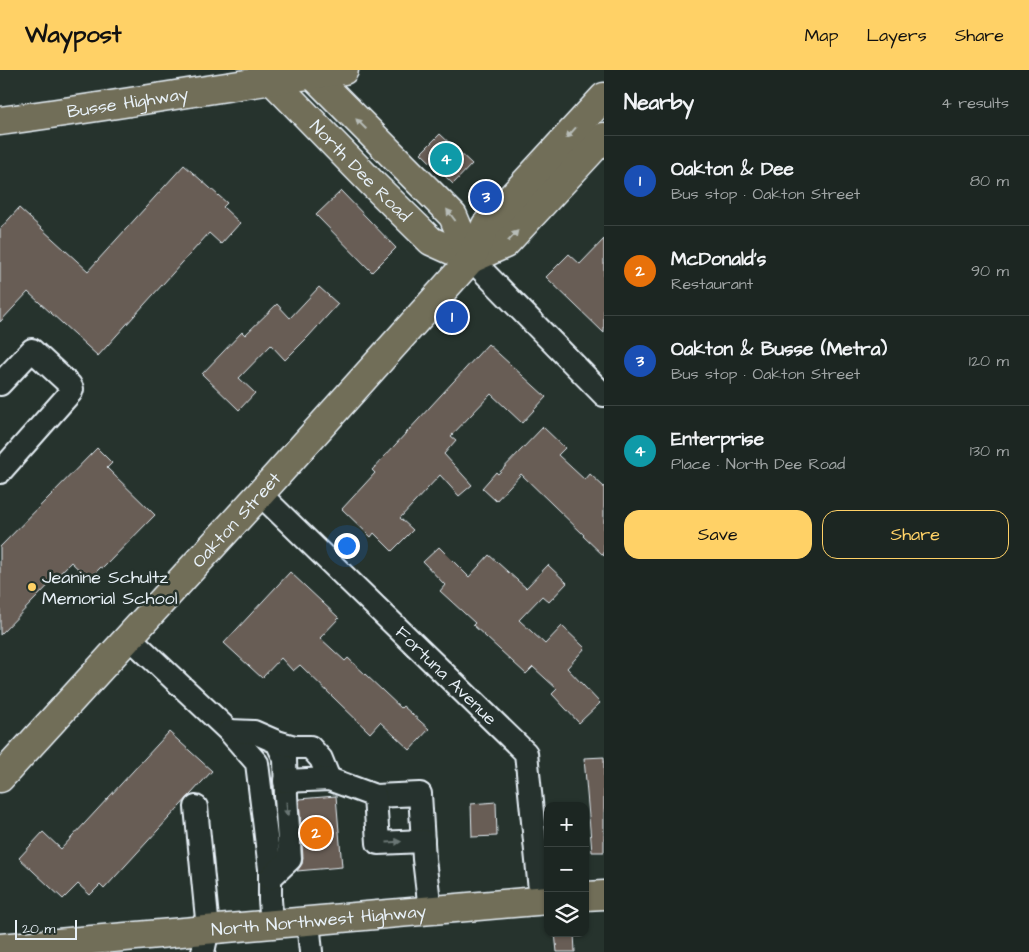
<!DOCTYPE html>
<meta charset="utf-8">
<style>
body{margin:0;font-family:"Architects Daughter",sans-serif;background:#252e2a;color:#f1f3f6}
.controls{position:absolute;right:15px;bottom:15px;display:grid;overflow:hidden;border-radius:10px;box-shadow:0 1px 4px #0004}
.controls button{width:45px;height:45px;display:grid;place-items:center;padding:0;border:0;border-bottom:1px solid #3a4340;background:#1c2622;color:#f1f3f6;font:25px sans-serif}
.scale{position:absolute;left:15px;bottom:12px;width:62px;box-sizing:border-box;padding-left:5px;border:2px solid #e8f1f8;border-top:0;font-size:14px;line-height:18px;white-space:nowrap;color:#e8f1f8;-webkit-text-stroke:4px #26332d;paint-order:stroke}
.you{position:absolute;left:346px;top:475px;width:18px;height:18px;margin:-12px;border:4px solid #fff;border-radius:50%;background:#1a73e8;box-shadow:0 0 0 8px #1a73e833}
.badge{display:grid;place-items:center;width:32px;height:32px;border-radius:50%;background:#ffd166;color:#fff;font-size:16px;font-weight:700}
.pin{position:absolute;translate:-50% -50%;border:2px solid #fff;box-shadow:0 1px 5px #0006}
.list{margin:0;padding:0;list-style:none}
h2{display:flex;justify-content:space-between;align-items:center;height:65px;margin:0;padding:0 20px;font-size:21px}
h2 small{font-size:16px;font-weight:400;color:#a0a5a5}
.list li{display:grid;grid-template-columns:32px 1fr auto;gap:15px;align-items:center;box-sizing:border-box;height:90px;padding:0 20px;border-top:1px solid #3a4340}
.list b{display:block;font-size:19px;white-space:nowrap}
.list p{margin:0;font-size:16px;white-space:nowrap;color:#a0a5a5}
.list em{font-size:16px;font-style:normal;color:#a0a5a5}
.actions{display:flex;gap:10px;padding:15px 20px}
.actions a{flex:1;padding:11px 0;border:1px solid #ffd166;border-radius:15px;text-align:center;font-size:18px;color:#ffd166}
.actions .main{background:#ffd166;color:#111}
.icon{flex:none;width:28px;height:28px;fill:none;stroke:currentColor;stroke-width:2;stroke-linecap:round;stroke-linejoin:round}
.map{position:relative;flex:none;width:604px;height:882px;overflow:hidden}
header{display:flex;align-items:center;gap:30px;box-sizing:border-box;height:70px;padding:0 25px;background:#ffd166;color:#111}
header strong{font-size:24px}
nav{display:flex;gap:28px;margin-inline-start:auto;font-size:18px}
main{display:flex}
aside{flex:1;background:#1c2622}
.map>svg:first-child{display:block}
</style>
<header>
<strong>Waypost</strong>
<nav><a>Map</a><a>Layers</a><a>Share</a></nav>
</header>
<main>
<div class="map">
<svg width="604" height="882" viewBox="0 0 604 882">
<rect width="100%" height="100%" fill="#26332d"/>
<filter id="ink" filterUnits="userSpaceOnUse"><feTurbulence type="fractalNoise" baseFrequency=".02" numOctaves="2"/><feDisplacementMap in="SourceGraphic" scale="10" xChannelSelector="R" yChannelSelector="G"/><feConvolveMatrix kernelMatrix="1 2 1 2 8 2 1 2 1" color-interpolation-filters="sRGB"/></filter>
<g filter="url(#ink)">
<g fill="#685d54" stroke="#e8f1f8">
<path d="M 440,64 L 472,94 L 453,114 L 421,83 Z"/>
<path d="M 184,95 L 227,133 L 223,137 L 240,153 L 221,174 L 209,163 L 98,286 L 28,222 L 0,252 L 0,159 L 19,138 L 88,201 Z"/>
<path d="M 341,121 L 396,178 L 372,202 L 316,145 Z"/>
<path d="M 604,169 L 604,263 L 546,207 L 569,184 L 580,194 Z"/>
<path d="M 319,217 L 338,234 L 308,267 L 285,290 L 271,275 L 239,308 L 255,323 L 239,340 L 202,304 L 242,262 L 245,265 L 277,234 L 290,248 Z"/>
<path d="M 488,274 L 546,327 L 522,353 L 491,324 L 451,366 L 456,370 L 444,384 L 472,415 L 459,426 L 440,405 L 400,448 L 413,460 L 392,481 L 374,463 L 371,467 L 342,439 L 375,403 L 372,400 Z"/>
<path d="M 543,357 L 565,378 L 558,385 L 585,410 L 590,404 L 604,417 L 604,486 L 583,466 L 584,465 L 521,404 L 496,431 L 482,418 L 496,402 L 498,404 Z"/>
<path d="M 97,378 L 112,393 L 107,398 L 155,445 L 103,498 L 101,497 L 89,509 L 71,492 L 0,565 L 0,477 Z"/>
<path d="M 439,477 L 469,507 L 489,485 L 526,518 L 548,495 L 567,513 L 549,532 L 542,526 L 519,550 L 545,574 L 562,556 L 585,578 L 567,598 L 600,633 L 579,653 L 552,624 L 557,619 L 533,597 L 526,604 L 473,555 L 475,553 L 440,521 L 445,515 L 423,492 Z"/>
<path d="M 290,502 L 339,548 L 320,568 L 345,591 L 348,588 L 401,638 L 403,636 L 429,659 L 410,680 L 380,652 L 370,663 L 300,595 L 293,601 L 281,588 L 262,608 L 224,573 Z"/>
<path d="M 169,662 L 212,701 L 104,819 L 100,815 L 90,825 L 78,814 L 63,829 L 19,788 L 43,762 L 61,779 Z"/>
<path d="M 604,687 L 604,782 L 592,782 L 584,688 Z"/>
<path d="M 336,726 L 342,797 L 297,801 L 302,794 L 303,788 L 299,729 Z"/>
<path d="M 496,732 L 497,766 L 472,767 L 471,734 Z"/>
<path d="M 555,863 L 574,863 L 575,882 L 557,882 Z"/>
</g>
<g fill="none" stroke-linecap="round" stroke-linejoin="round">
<defs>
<g id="minor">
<path d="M 471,189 L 604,325"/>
<path d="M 0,314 L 32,280 L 70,315 L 72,319 L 71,322 L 0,402"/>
<path id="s1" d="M 260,424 L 526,683 L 541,830"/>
<path d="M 129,567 L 229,661 L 257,693 L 270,799 L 270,830 L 272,854"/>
<path d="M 229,661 L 254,662 L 277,672 L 285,689 L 286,726 L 290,789 L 270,808"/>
<path d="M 277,672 L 295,677 L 310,677 L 321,689 L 329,709"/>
<path d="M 285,711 L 329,709 L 375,726 L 420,724 L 424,789 L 430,840"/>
<path d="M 375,726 L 378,773 L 423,771"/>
<path d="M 196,737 L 208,859 L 203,882"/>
<path d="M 308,851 L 311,882"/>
</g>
<g id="major">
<path id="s2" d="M 262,0 L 372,113 L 431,171 L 471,189"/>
<path d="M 308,0 L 453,146 L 471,189"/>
<path id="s3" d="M 0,51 C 115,36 229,15 344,0"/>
<path d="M 471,189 L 505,174 L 604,67"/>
<path id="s4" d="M 0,708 L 260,424 L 471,189 L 486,155 L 604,27"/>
<path d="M 585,826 L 604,825"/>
<path id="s5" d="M 0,878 L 548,830"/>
</g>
</defs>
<use href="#minor" stroke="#e8f1f8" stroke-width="26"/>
<use href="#major" stroke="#e8f1f8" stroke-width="31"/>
<use href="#minor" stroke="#26332d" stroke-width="22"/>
<use href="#major" stroke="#716e59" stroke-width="28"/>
</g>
<defs><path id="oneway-solid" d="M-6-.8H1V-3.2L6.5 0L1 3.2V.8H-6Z" transform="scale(1.25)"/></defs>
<g fill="#b8bdb8">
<use href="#oneway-solid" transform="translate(361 54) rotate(-135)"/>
<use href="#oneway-solid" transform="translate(571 63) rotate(132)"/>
<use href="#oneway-solid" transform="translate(451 145) rotate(-127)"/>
<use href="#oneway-solid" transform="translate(513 166) rotate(-47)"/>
</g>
<g fill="#6a7674">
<use href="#oneway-solid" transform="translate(287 739) rotate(86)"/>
<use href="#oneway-solid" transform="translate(394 772) rotate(-3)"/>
</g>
</g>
<circle fill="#ffd166" stroke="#26332d" stroke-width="2" cx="32" cy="517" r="5"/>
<g text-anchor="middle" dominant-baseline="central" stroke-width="5" stroke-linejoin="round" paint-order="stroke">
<g font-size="18" fill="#e8f1f8" stroke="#26332d">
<text stroke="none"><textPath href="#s3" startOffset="129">Busse Highway</textPath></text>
<text stroke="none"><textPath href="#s2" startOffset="141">North Dee Road</textPath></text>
<text stroke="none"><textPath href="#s4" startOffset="350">Oakton Street</textPath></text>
<text stroke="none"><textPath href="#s1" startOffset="260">Fortuna Avenue</textPath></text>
<text stroke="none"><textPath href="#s5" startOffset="320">North Northwest Highway</textPath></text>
</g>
<g font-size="18" fill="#e8f1f8" stroke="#26332d" text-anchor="start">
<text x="42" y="507">Jeanine Schultz<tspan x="42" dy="21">Memorial School</tspan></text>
</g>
</g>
</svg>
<div class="controls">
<button>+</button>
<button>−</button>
<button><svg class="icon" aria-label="layers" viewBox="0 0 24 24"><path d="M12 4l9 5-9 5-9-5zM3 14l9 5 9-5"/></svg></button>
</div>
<div class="scale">20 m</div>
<div class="you"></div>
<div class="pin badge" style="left:452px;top:247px;background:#1a4fb4">1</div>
<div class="pin badge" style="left:316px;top:763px;background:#e8710a">2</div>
<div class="pin badge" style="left:486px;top:127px;background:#1a4fb4">3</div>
<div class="pin badge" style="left:446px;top:89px;background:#0f9aa8">4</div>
</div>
<aside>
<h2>Nearby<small>4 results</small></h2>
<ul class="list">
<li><span class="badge" style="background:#1a4fb4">1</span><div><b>Oakton &amp; Dee</b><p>Bus stop · Oakton Street</p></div><em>80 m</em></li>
<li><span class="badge" style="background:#e8710a">2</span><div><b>McDonald's</b><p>Restaurant</p></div><em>90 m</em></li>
<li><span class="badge" style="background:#1a4fb4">3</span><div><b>Oakton &amp; Busse (Metra)</b><p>Bus stop · Oakton Street</p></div><em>120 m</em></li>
<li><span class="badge" style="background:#0f9aa8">4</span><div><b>Enterprise</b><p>Place · North Dee Road</p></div><em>130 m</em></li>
</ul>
<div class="actions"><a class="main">Save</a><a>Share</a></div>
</aside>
</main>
